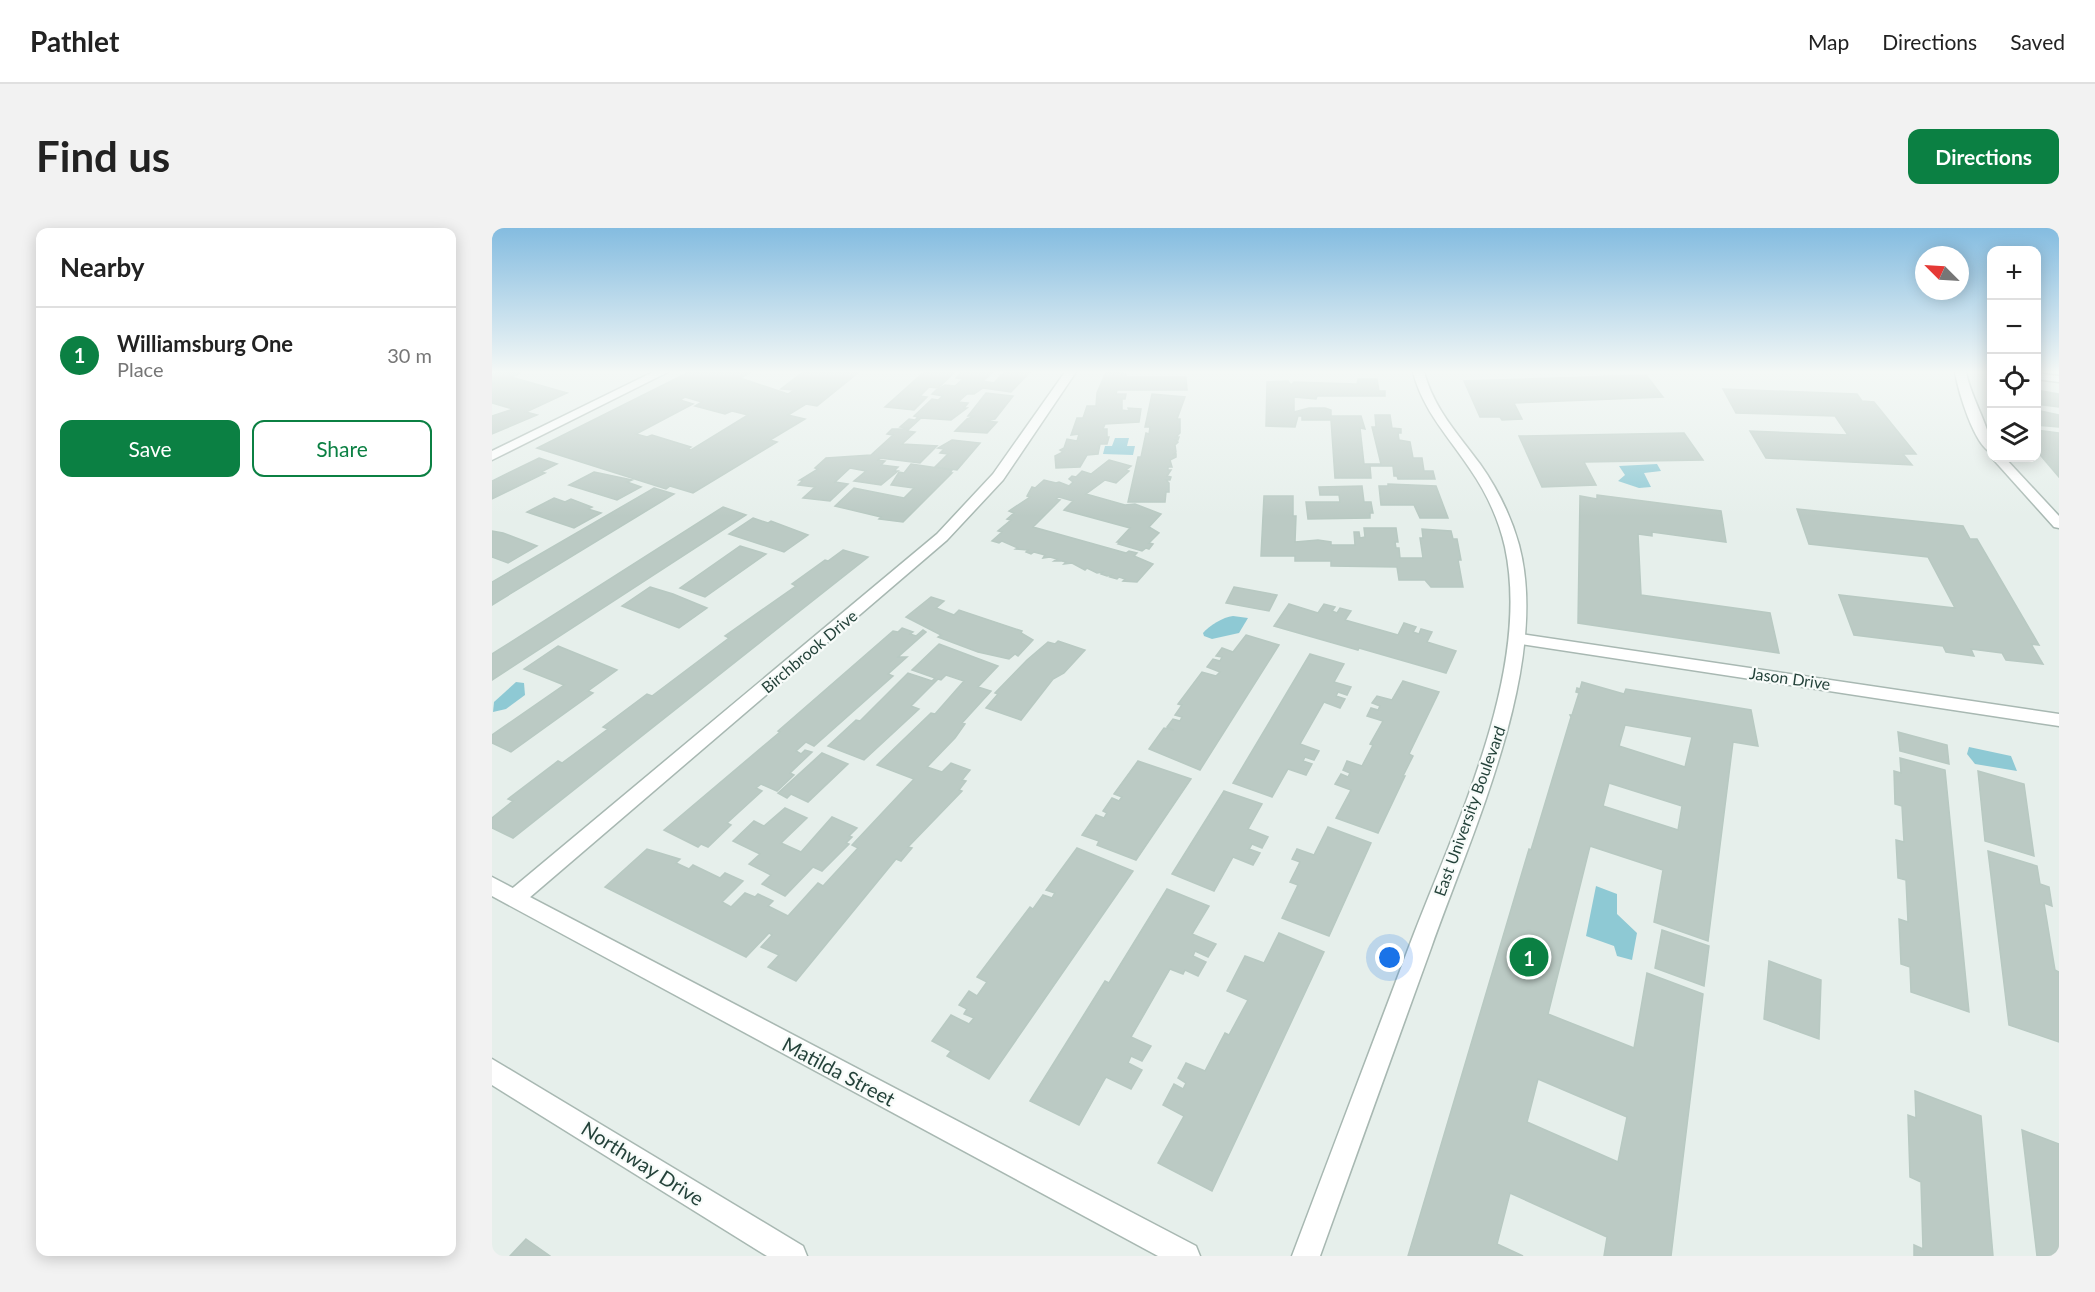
<!DOCTYPE html>
<meta charset="utf-8">
<style>
body{margin:0;font-family:Lato,sans-serif;background:#f2f2f2;color:#222}
.controls{position:absolute;right:18px;top:18px;display:grid;overflow:hidden;border-radius:12px;box-shadow:0 3px 15px #0003}
.controls button{width:54px;height:54px;display:grid;place-items:center;padding:0;border:0;border-bottom:2px solid #e0e0e0;background:#fff;color:#222;font:30px sans-serif}
.compass{position:absolute;left:1423px;top:18px;width:54px;height:54px;border-radius:50%;background:#fff;box-shadow:0 3px 15px #0003;rotate:294deg}
.you{position:absolute;left:898px;top:730px;width:21px;height:21px;margin:-15px;border:4px solid #fff;border-radius:50%;background:#1a73e8;box-shadow:0 0 0 9px #1a73e833}
.badge{display:grid;place-items:center;width:39px;height:39px;border-radius:50%;background:#0b8043;color:#fff;font-size:20px;font-weight:700}
.pin{position:absolute;translate:-50% -50%;border:3px solid #fff;box-shadow:0 2px 6px #0006}
.list{margin:0;padding:0;list-style:none}
h2{display:flex;justify-content:space-between;align-items:center;height:78px;margin:0;padding:0 24px;font-size:26px}
h2 small{font-size:20px;font-weight:400;color:#767676}
.list li{display:grid;grid-template-columns:39px 1fr auto;gap:18px;align-items:center;box-sizing:border-box;height:96px;padding:0 24px;border-top:2px solid #e0e0e0}
.list b{display:block;font-size:22px;white-space:nowrap}
.list p{margin:0;font-size:20px;white-space:nowrap;color:#767676}
.list em{font-size:20px;font-style:normal;color:#767676}
.actions{display:flex;gap:12px;padding:18px 24px}
.actions a{flex:1;padding:14px 0;border:2px solid #0b8043;border-radius:12px;text-align:center;font-size:21px;color:#0b8043}
.actions .main{background:#0b8043;color:#fff}
.icon{flex:none;width:33px;height:33px;fill:none;stroke:currentColor;stroke-width:2;stroke-linecap:round;stroke-linejoin:round}
.map{position:relative;flex:none;width:1567px;height:1028px;overflow:hidden;border-radius:12px}
header{display:flex;align-items:center;gap:36px;box-sizing:border-box;height:84px;padding:0 30px;background:#fff;border-bottom:2px solid #e0e0e0}
header strong{font-size:28px}
nav{display:flex;gap:33px;margin-inline-start:auto;font-size:21px}
.intro{display:flex;align-items:center;justify-content:space-between;box-sizing:border-box;height:144px;padding:0 36px}
h1{margin:0;font-size:42px}
.button{padding:15px 27px;border-radius:12px;background:#0b8043;color:#fff;font-size:21px;font-weight:700}
main{display:flex;gap:36px;padding:0 36px}
aside{flex:1;background:#fff;border-radius:12px;box-shadow:0 3px 15px #0003}
.map>svg:first-child{display:block}
</style>
<header>
<strong>Pathlet</strong>
<nav><a>Map</a><a>Directions</a><a>Saved</a></nav>
</header>
<div class="intro"><h1>Find us</h1><a class="button">Directions</a></div>
<main>
<aside>
<h2>Nearby<small></small></h2>
<ul class="list">
<li><span class="badge">1</span><div><b>Williamsburg One</b><p>Place</p></div><em>30 m</em></li>
</ul>
<div class="actions"><a class="main">Save</a><a>Share</a></div>
</aside>
<div class="map">
<svg width="1567" height="1028" viewBox="0 0 1567 1028">
<rect width="100%" height="100%" fill="#e6efeb"/>
<g fill="#8ec9d4">
<path d="M 623,210 L 637,210 L 635,218 L 643,218 L 641,227 L 611,226 L 613,218 L 620,218 Z"/>
<path d="M 1165,236 L 1169,243 L 1152,245 L 1159,259 L 1147,260 L 1126,253 L 1133,247 L 1127,238 Z"/>
<path d="M 741,388 L 756,390 L 747,405 L 720,411 L 712,408 L 711,405 C 717,398 731,389 741,388 Z"/>
<path d="M 24,454 L 32,455 L 33,467 L 14,481 L 1,484 L 2,474 Z"/>
<path d="M 1477,519 L 1519,528 L 1525,543 L 1483,536 L 1475,526 Z"/>
<path d="M 1104,658 L 1125,666 L 1125,686 L 1145,705 L 1140,732 L 1125,728 L 1122,718 L 1094,708 Z"/>
</g>
<g fill="#bbcac4" stroke="#b8c9c2" stroke-width="1.5" fill-rule="evenodd">
<path d="M 10,144 L 29,145 L 19,149 L 75,165 L 34,184 L 45,187 L 0,206 L 0,188 L 21,181 L 0,175 L 0,146 Z"/>
<path d="M 197,144 L 260,144 L 248,150 L 296,166 L 302,162 L 289,161 L 311,144 L 367,144 L 325,178 L 314,176 L 296,187 L 313,191 L 278,212 L 285,214 L 201,265 L 178,258 L 174,261 L 45,220 ZM 193,169 L 210,174 L 203,178 L 233,186 L 240,183 L 256,187 L 199,222 L 196,221 L 199,219 L 160,207 L 155,209 L 144,206 L 201,176 L 188,172 Z"/>
<path d="M 432,144 L 463,144 L 446,160 L 437,159 L 428,168 L 435,169 L 422,182 L 393,179 Z"/>
<path d="M 470,144 L 501,144 L 491,153 L 502,155 L 512,144 L 538,144 L 519,164 L 491,160 L 482,166 L 475,166 L 466,174 L 476,175 L 472,180 L 475,180 L 459,192 L 429,190 L 415,203 L 423,204 L 410,216 L 445,218 L 428,235 L 388,230 L 386,232 L 393,233 L 389,237 L 406,239 L 402,243 L 406,243 L 389,257 L 362,253 L 374,243 L 358,240 L 343,254 L 356,256 L 338,273 L 311,270 L 323,259 L 306,257 L 311,252 L 308,252 L 326,241 L 323,240 L 334,230 L 379,227 L 401,207 L 395,206 L 400,201 L 414,201 L 415,200 L 408,199 L 417,191 L 423,192 L 426,189 L 422,188 L 440,171 L 446,172 L 451,168 L 440,166 L 444,162 L 453,157 L 463,158 L 471,151 L 464,150 Z"/>
<path d="M 614,144 L 630,144 L 634,146 L 634,149 L 694,149 L 695,162 L 625,162 L 624,166 L 634,166 L 633,171 L 630,171 L 630,182 L 637,183 L 636,180 L 649,181 L 647,194 L 613,196 L 611,201 L 615,201 L 615,209 L 617,209 L 615,216 L 608,216 L 606,226 L 595,227 L 588,239 L 564,240 L 563,228 L 571,224 L 568,222 L 572,220 L 575,211 L 585,213 L 587,206 L 579,207 L 585,190 L 591,190 L 595,178 L 604,178 L 605,165 Z"/>
<path d="M 1154,147 L 1171,169 L 1022,175 L 1030,191 L 1010,192 L 1008,189 L 988,189 L 972,153 Z"/>
<path d="M 866,151 L 885,151 L 887,163 L 893,163 L 893,168 L 825,168 L 824,171 L 802,169 L 802,184 L 817,180 L 833,180 L 839,182 L 839,188 L 869,188 L 873,201 L 868,200 L 872,236 L 889,236 L 880,199 L 884,199 L 883,187 L 898,187 L 900,200 L 909,201 L 909,205 L 906,205 L 907,212 L 918,214 L 921,230 L 930,230 L 932,243 L 941,243 L 943,251 L 906,251 L 905,248 L 902,248 L 901,238 L 878,238 L 879,250 L 843,250 L 839,192 L 810,192 L 810,188 L 806,188 L 803,199 L 774,198 L 775,154 L 796,153 L 799,157 L 802,154 L 865,156 Z"/>
<path d="M 1231,161 L 1365,166 L 1370,173 L 1382,174 L 1424,226 L 1411,226 L 1420,237 L 1274,230 L 1258,203 L 1356,207 L 1343,188 L 1244,185 Z"/>
<path d="M 1544,162 L 1567,166 L 1567,179 L 1544,176 Z"/>
<path d="M 494,165 L 521,168 L 503,191 L 493,193 L 505,194 L 495,205 L 463,203 L 475,191 L 483,188 L 476,188 Z"/>
<path d="M 660,166 L 693,169 L 685,191 L 688,191 L 688,205 L 684,209 L 687,209 L 686,212 L 683,212 L 686,214 L 683,217 L 684,224 L 681,227 L 684,226 L 684,229 L 678,232 L 680,239 L 676,239 L 676,242 L 679,242 L 675,248 L 679,249 L 678,252 L 674,252 L 677,255 L 677,264 L 674,264 L 673,274 L 636,274 L 646,229 L 649,229 L 654,205 L 657,206 L 658,199 L 653,199 Z"/>
<path d="M 1544,182 L 1567,187 L 1567,199 L 1544,197 Z"/>
<path d="M 1544,202 L 1567,205 L 1567,249 L 1544,222 Z"/>
<path d="M 1192,205 L 1211,232 L 1092,234 L 1104,257 L 1050,259 L 1027,208 Z"/>
<path d="M 460,212 L 488,215 L 465,242 L 443,239 L 456,226 L 448,225 L 452,221 L 446,220 Z"/>
<path d="M 47,230 L 65,236 L 49,244 L 53,245 L 0,271 L 0,253 Z"/>
<path d="M 617,232 L 639,238 L 634,242 L 637,243 L 624,255 L 613,252 L 594,266 L 633,277 L 643,276 L 669,286 L 657,299 L 667,305 L 657,315 L 661,316 L 657,321 L 654,320 L 650,323 L 626,316 L 628,314 L 625,314 L 638,300 L 572,282 L 581,273 L 567,269 L 564,271 L 568,272 L 541,299 L 634,325 L 637,323 L 645,325 L 642,328 L 661,336 L 645,354 L 631,353 L 633,351 L 627,349 L 625,351 L 618,349 L 621,347 L 615,348 L 609,346 L 611,344 L 605,345 L 595,340 L 593,342 L 580,335 L 572,336 L 574,334 L 570,333 L 562,333 L 565,331 L 558,329 L 551,330 L 553,327 L 542,324 L 539,326 L 534,324 L 536,322 L 524,321 L 526,320 L 510,313 L 507,315 L 500,313 L 510,304 L 506,303 L 519,292 L 515,291 L 522,285 L 517,283 L 538,269 L 535,268 L 540,259 L 543,260 L 552,252 L 564,255 L 567,254 L 577,258 L 581,254 L 577,251 L 580,248 L 584,249 L 590,243 L 599,246 Z"/>
<path d="M 419,236 L 460,242 L 458,245 L 460,245 L 411,294 L 387,291 L 389,289 L 343,278 L 362,260 L 412,270 L 422,260 L 399,257 L 407,244 L 412,245 Z"/>
<path d="M 102,244 L 140,252 L 135,254 L 149,259 L 125,272 L 77,257 Z"/>
<path d="M 896,256 L 944,258 L 956,290 L 928,290 L 922,277 L 889,277 L 887,258 L 896,258 Z"/>
<path d="M 870,258 L 872,274 L 879,274 L 881,285 L 878,285 L 878,290 L 816,291 L 814,274 L 848,274 L 847,267 L 828,267 L 827,259 Z"/>
<path d="M 162,260 L 182,266 L 0,377 L 0,354 Z"/>
<path d="M 1105,267 L 1229,283 L 1234,314 L 1160,304 L 1160,308 L 1146,306 L 1149,367 L 1278,385 L 1287,425 L 1086,395 L 1088,268 L 1105,271 Z"/>
<path d="M 772,268 L 801,268 L 801,288 L 804,288 L 803,314 L 826,312 L 839,314 L 839,317 L 863,317 L 862,304 L 867,304 L 868,310 L 873,309 L 872,300 L 904,300 L 906,314 L 903,314 L 904,320 L 907,320 L 908,330 L 931,330 L 928,310 L 931,310 L 930,301 L 959,303 L 961,311 L 965,311 L 969,332 L 966,332 L 971,359 L 939,359 L 933,352 L 907,352 L 905,339 L 839,338 L 839,333 L 803,333 L 803,328 L 769,328 Z"/>
<path d="M 62,270 L 73,274 L 79,271 L 100,279 L 96,281 L 109,285 L 82,300 L 35,284 Z"/>
<path d="M 231,279 L 254,287 L 0,452 L 0,426 Z"/>
<path d="M 1305,281 L 1471,298 L 1478,311 L 1485,311 L 1547,417 L 1539,416 L 1551,436 L 1514,432 L 1510,425 L 1479,421 L 1482,428 L 1454,424 L 1451,418 L 1362,407 L 1347,367 L 1463,380 L 1436,329 L 1317,316 Z"/>
<path d="M 261,290 L 276,295 L 279,293 L 316,307 L 292,324 L 237,306 Z"/>
<path d="M 0,303 L 11,305 L 45,318 L 16,335 L 0,329 Z"/>
<path d="M 248,318 L 274,326 L 213,369 L 188,360 Z"/>
<path d="M 351,322 L 376,329 L 21,610 L 0,600 L 0,590 L 21,573 L 16,571 L 66,533 L 70,535 L 116,501 L 111,499 L 155,466 L 160,468 L 237,410 L 233,408 L 304,358 L 300,356 L 333,332 L 336,333 Z"/>
<path d="M 158,359 L 181,366 L 215,380 L 187,400 L 130,378 Z"/>
<path d="M 742,359 L 785,367 L 777,383 L 734,375 Z"/>
<path d="M 439,369 L 452,373 L 444,380 L 462,387 L 467,382 L 530,403 L 529,405 L 541,412 L 526,428 L 523,426 L 517,431 L 486,424 L 446,409 L 449,407 L 414,389 Z"/>
<path d="M 797,376 L 826,385 L 832,376 L 843,379 L 840,383 L 845,385 L 848,380 L 859,383 L 853,392 L 906,407 L 912,395 L 924,399 L 921,404 L 927,406 L 929,401 L 940,404 L 935,414 L 964,423 L 954,445 L 867,420 L 866,422 L 782,398 Z"/>
<path d="M 410,400 L 421,404 L 418,406 L 424,408 L 431,402 L 434,404 L 406,429 L 415,429 L 396,446 L 401,448 L 322,518 L 314,514 L 304,523 L 309,526 L 313,522 L 320,524 L 298,545 L 302,547 L 285,563 L 269,556 L 264,560 L 270,563 L 235,595 L 239,597 L 216,619 L 209,616 L 206,619 L 172,602 L 288,504 L 286,503 L 401,403 L 406,404 Z"/>
<path d="M 754,407 L 787,417 L 708,542 L 657,521 L 672,500 L 682,502 L 675,499 L 681,491 L 688,493 L 690,489 L 683,487 L 690,477 L 686,476 L 710,444 L 724,448 L 728,444 L 715,439 L 721,431 L 728,433 L 730,429 L 724,428 L 730,420 L 741,424 Z"/>
<path d="M 566,413 L 593,422 L 572,445 L 561,451 L 529,492 L 494,480 L 506,466 L 503,465 L 535,432 L 556,414 L 563,416 Z"/>
<path d="M 447,416 L 506,438 L 486,459 L 499,463 L 470,495 L 473,496 L 463,510 L 435,539 L 450,544 L 459,535 L 478,542 L 470,552 L 474,553 L 467,562 L 470,563 L 416,619 L 420,620 L 409,633 L 404,631 L 304,753 L 276,739 L 287,727 L 269,719 L 280,707 L 277,705 L 254,729 L 113,659 L 155,621 L 188,631 L 184,635 L 197,641 L 201,637 L 228,650 L 233,645 L 251,653 L 230,674 L 239,679 L 253,665 L 263,669 L 266,666 L 281,673 L 276,678 L 296,688 L 326,655 L 331,658 L 366,620 L 360,617 L 422,551 L 385,537 L 439,485 L 443,486 L 472,453 L 454,447 L 449,452 L 446,451 L 419,478 L 427,481 L 372,532 L 336,518 L 364,492 L 368,493 L 416,445 L 440,453 L 443,450 L 420,442 Z"/>
<path d="M 66,418 L 125,442 L 96,463 L 101,465 L 19,524 L 0,515 L 0,507 L 72,457 L 32,441 Z"/>
<path d="M 818,426 L 852,436 L 842,454 L 859,459 L 855,467 L 846,464 L 844,468 L 853,471 L 848,480 L 832,474 L 808,516 L 827,523 L 822,532 L 813,529 L 811,533 L 820,536 L 814,547 L 796,541 L 780,569 L 741,555 Z"/>
<path d="M 911,453 L 947,464 L 917,526 L 921,528 L 911,548 L 913,548 L 886,605 L 844,590 L 859,562 L 843,556 L 849,546 L 856,549 L 858,545 L 851,542 L 855,533 L 870,538 L 881,517 L 878,516 L 891,493 L 875,488 L 879,480 L 886,482 L 888,478 L 880,475 L 885,468 L 900,472 Z"/>
<path d="M 1090,454 L 1132,466 L 1134,461 L 1259,482 L 1266,518 L 1241,514 L 1216,713 L 1162,694 L 1171,642 L 1098,618 L 1056,786 L 1142,820 L 1155,745 L 1211,766 L 1179,1028 L 1112,1028 L 1115,1009 L 1018,965 L 1005,1016 L 1031,1028 L 916,1028 L 1037,621 L 1039,622 L 1079,489 L 1078,487 L 1080,487 L 1087,465 L 1084,464 L 1085,460 L 1088,461 ZM 1133,497 L 1200,509 L 1193,539 L 1127,518 ZM 1117,555 L 1190,578 L 1186,602 L 1111,578 ZM 1046,851 L 1135,889 L 1126,934 L 1035,894 Z"/>
<path d="M 1406,504 L 1455,517 L 1457,536 L 1408,523 Z"/>
<path d="M 330,525 L 356,536 L 316,574 L 299,566 L 295,570 L 286,565 Z"/>
<path d="M 1408,530 L 1453,542 L 1477,784 L 1419,764 L 1418,739 L 1409,736 L 1407,691 L 1416,694 L 1414,652 L 1406,650 L 1404,612 L 1412,614 L 1410,578 L 1403,576 L 1402,543 L 1409,545 Z"/>
<path d="M 646,533 L 699,551 L 644,632 L 605,617 L 607,613 L 590,607 L 604,587 L 612,590 L 615,585 L 611,583 L 620,570 L 627,573 L 630,569 L 622,566 Z"/>
<path d="M 1486,543 L 1532,556 L 1542,628 L 1493,613 Z"/>
<path d="M 732,563 L 770,576 L 756,601 L 776,609 L 770,620 L 760,616 L 757,621 L 768,625 L 761,637 L 741,629 L 722,663 L 680,646 Z"/>
<path d="M 293,580 L 315,590 L 289,615 L 309,624 L 340,589 L 365,600 L 357,608 L 360,609 L 354,615 L 357,616 L 330,643 L 321,639 L 293,668 L 270,656 L 279,647 L 257,636 L 268,626 L 241,613 L 262,593 L 272,598 Z"/>
<path d="M 836,599 L 879,615 L 837,708 L 790,690 L 806,657 L 798,654 L 808,634 L 800,631 L 805,621 L 822,627 Z"/>
<path d="M 585,620 L 641,643 L 497,851 L 455,828 L 459,823 L 440,813 L 459,787 L 477,796 L 482,790 L 472,786 L 475,781 L 467,777 L 477,763 L 485,768 L 495,754 L 485,749 L 538,679 L 541,681 L 551,667 L 560,670 L 563,665 L 554,662 Z"/>
<path d="M 1496,623 L 1545,638 L 1548,656 L 1557,659 L 1560,678 L 1552,675 L 1563,742 L 1567,744 L 1567,814 L 1517,797 Z"/>
<path d="M 675,661 L 717,678 L 700,706 L 724,716 L 716,729 L 703,723 L 701,728 L 714,734 L 706,748 L 693,742 L 691,746 L 678,741 L 639,809 L 659,818 L 650,833 L 639,828 L 636,835 L 650,842 L 639,861 L 614,849 L 587,897 L 538,873 L 613,753 L 617,755 Z"/>
<path d="M 1170,702 L 1217,718 L 1212,758 L 1163,740 Z"/>
<path d="M 787,705 L 832,724 L 720,963 L 666,935 L 692,888 L 671,877 L 682,856 L 691,861 L 694,855 L 686,850 L 694,835 L 713,843 L 733,805 L 737,807 L 756,772 L 735,763 L 753,728 L 772,735 Z"/>
<path d="M 1277,733 L 1329,752 L 1327,811 L 1272,791 Z"/>
<path d="M 1423,863 L 1489,888 L 1501,1028 L 1422,1028 L 1422,1017 L 1431,1021 L 1429,954 L 1418,949 L 1416,887 L 1424,890 Z"/>
<path d="M 1530,902 L 1567,916 L 1567,1028 L 1545,1028 Z"/>
<path d="M 34,1011 L 58,1028 L 18,1028 Z"/>
</g>
<g fill="none" stroke-linecap="round" stroke-linejoin="round">
<defs>
<g id="minor">
<path d="M 161,144 L 176,144 L 0,232 L 0,223 Z"/>
<path d="M 573,144 L 584,144 L 511,252 L 455,312 L 30,676 L 23,679 L 16,676 L 13,670 L 16,664 L 445,306 L 501,246 Z"/>
<path d="M 1463,144 L 1474,144 C 1479,171 1500,202 1500,225 C 1482,218 1466,162 1463,144 Z"/>
<path d="M 1544,145 L 1567,148 L 1567,154 L 1544,151 Z"/>
<path d="M 1500,230 L 1513,230 L 1567,288 L 1567,300 L 1562,299 Z"/>
<path d="M 1028,406 L 1567,486 L 1567,498 L 1022,415 L 1020,411 L 1022,407 Z"/>
<path d="M 0,831 L 311,1018 L 315,1028 L 275,1028 L 0,857 Z"/>
</g>
<g id="tertiary">
<path d="M 921,144 L 932,144 C 942,181 966,206 988,236 C 1005,260 1019,288 1027,317 C 1059,437 979,606 939,720 C 902,822 865,925 828,1028 L 800,1028 C 839,924 879,820 918,716 C 962,600 1040,444 1013,319 C 1007,292 994,264 978,241 C 957,209 931,183 921,144 Z"/>
<path d="M 0,649 L 704,1018 L 708,1028 L 666,1028 L 0,668 Z"/>
</g>
</defs>
<use href="#minor" stroke="#a8b8b2" stroke-width="3"/>
<use href="#tertiary" stroke="#a8b8b2" stroke-width="3"/>
<use href="#minor" fill="#fff" fill-rule="evenodd"/>
<use href="#tertiary" fill="#fff" fill-rule="evenodd"/>
</g>
<linearGradient id="sky" x2="0" y2="1"><stop stop-color="#84bce0"/><stop offset="0.5" stop-color="#f4f8f6"/><stop offset="1" stop-color="#f4f8f6" stop-opacity="0"/></linearGradient>
<rect width="1567" height="288" fill="url(#sky)"/>
<g text-anchor="middle" dominant-baseline="central" stroke-width="4.5" stroke-linejoin="round" paint-order="stroke">
<g font-size="16" fill="#24423a" stroke="#f7fbf9">
<text transform="translate(317 423) rotate(-40)">Birchbrook Drive</text>
<text transform="translate(1298 450) rotate(8)">Jason Drive</text>
<text transform="translate(977 583) rotate(-70)">East University Boulevard</text>
</g>
<g font-size="20" fill="#24423a" stroke="#f7fbf9">
<text transform="translate(347 843) rotate(28)">Matilda Street</text>
<text transform="translate(151 935) rotate(32)">Northway Drive</text>
</g>
</g>
</svg>
<div class="controls">
<button>+</button>
<button>−</button>
<button><svg class="icon" aria-label="locate" viewBox="0 0 24 24"><circle cx="12" cy="12" r="6"/><path d="M12 2v4M12 18v4M2 12h4M18 12h4"/></svg></button>
<button><svg class="icon" aria-label="layers" viewBox="0 0 24 24"><path d="M12 4l9 5-9 5-9-5zM3 14l9 5 9-5"/></svg></button>
</div>
<svg class="compass" viewBox="-18 -18 36 36"><path d="M0-13l5 13h-10z" fill="#e53935"/><path d="M0 13l5-13h-10z" fill="#767676"/></svg>
<div class="you"></div>
<div class="pin badge" style="left:1037px;top:729px">1</div>
</div>
</main>
